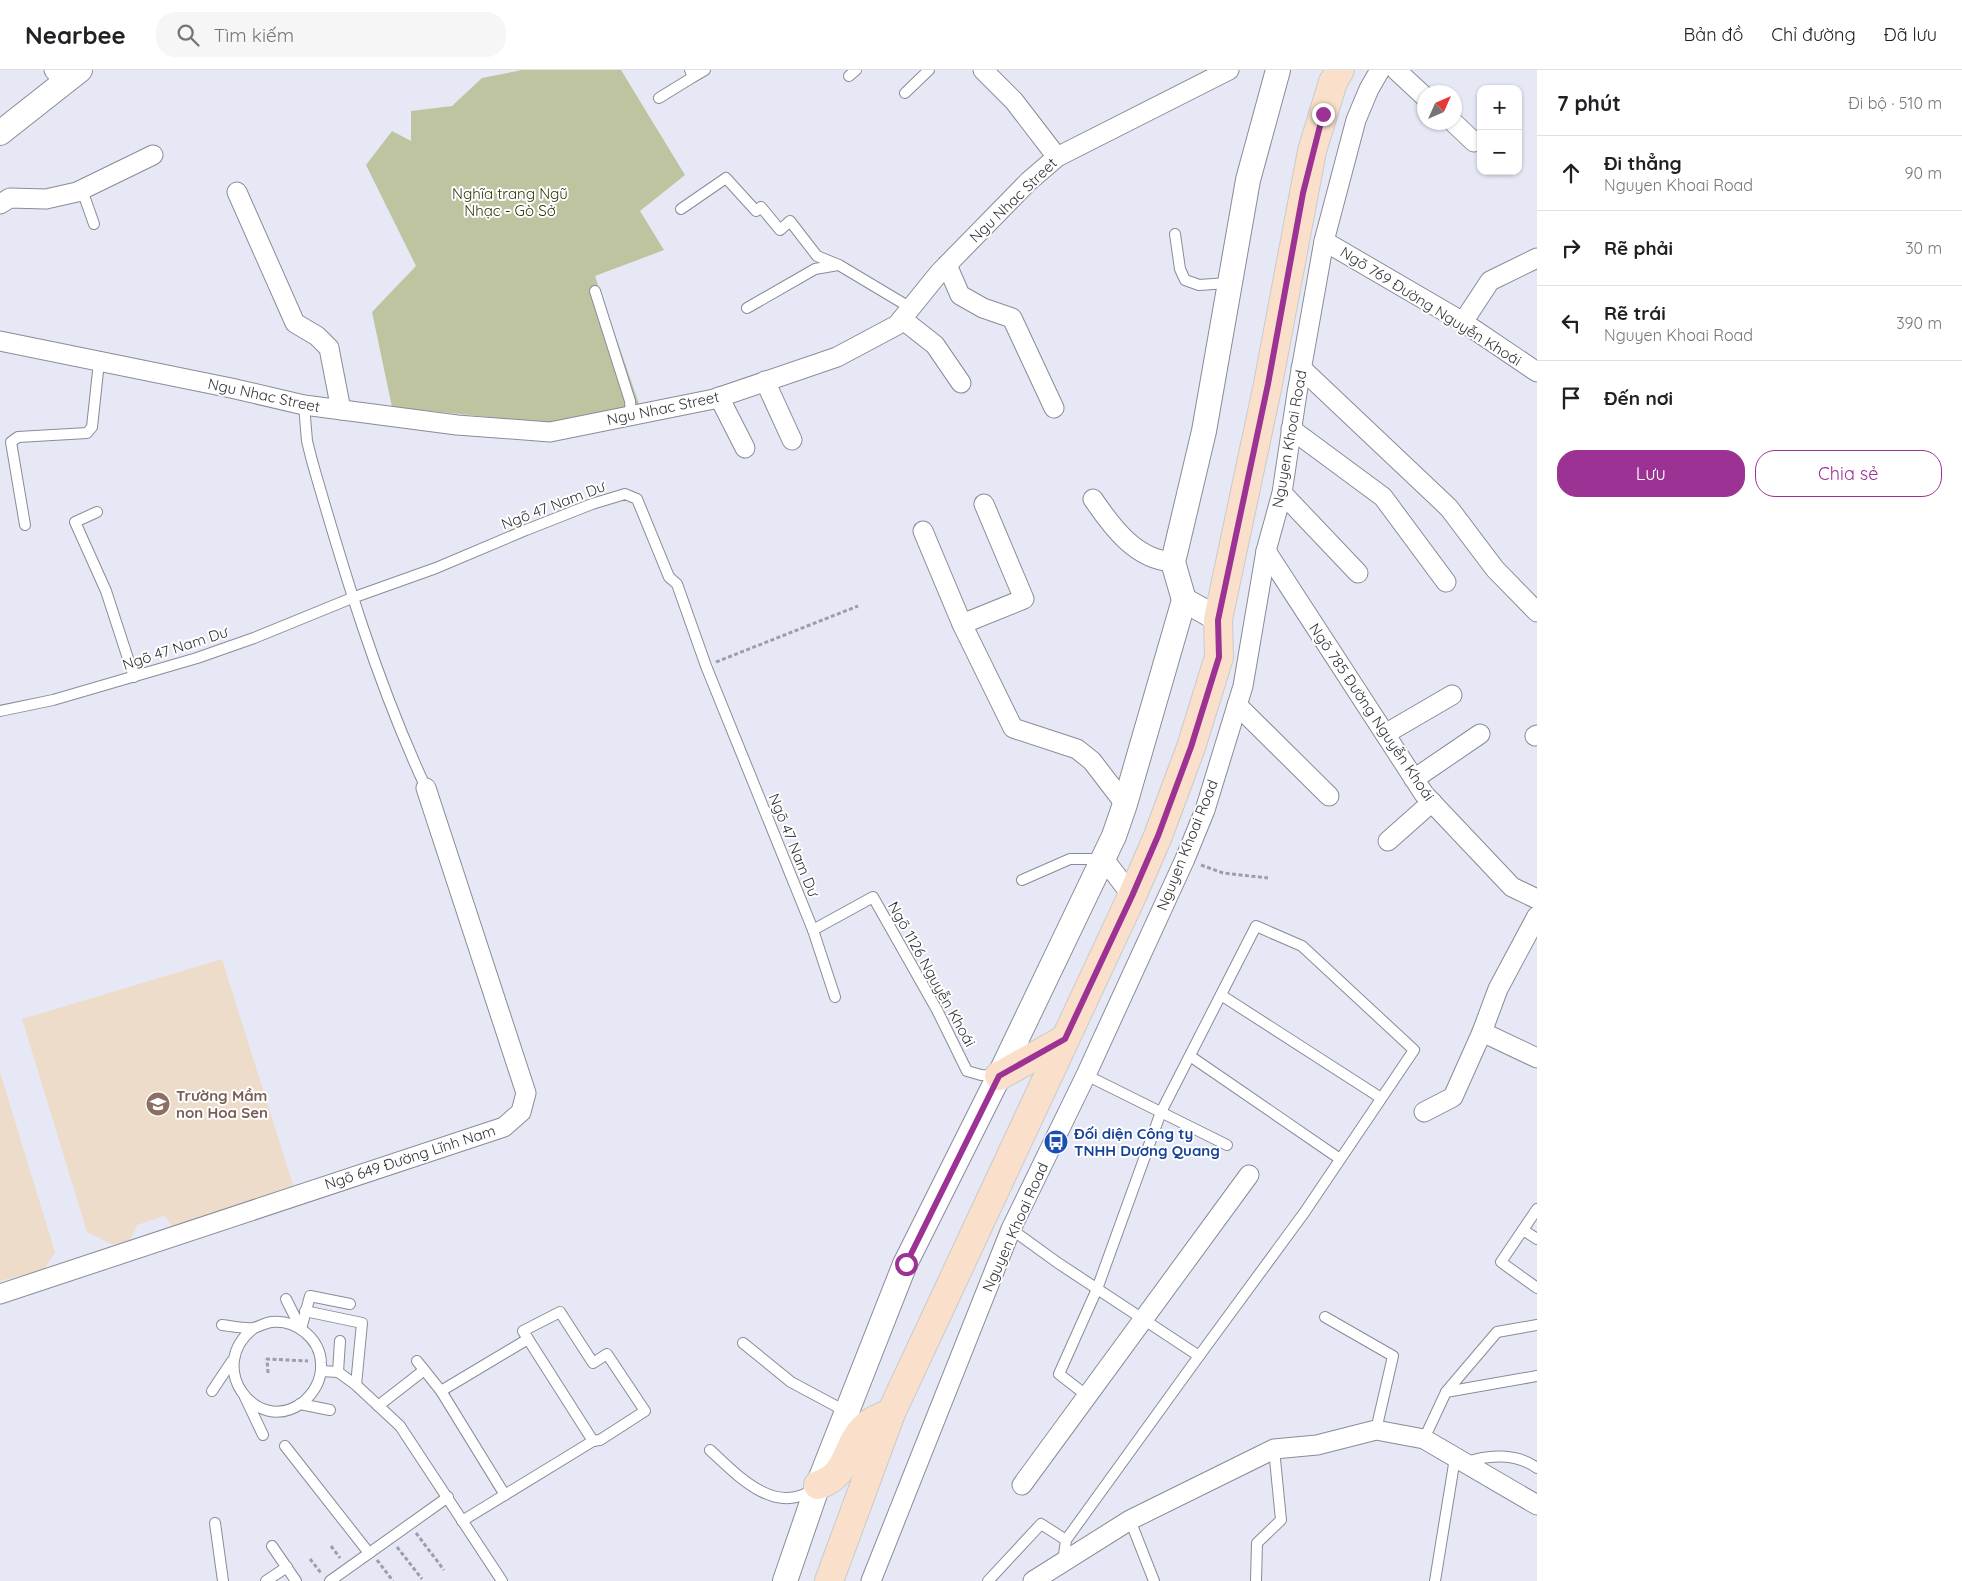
<!DOCTYPE html>
<html lang="vi">
<meta charset="utf-8">
<style>
body{margin:0;font-family:Quicksand,sans-serif;background:#f6f6f6;color:#202124}
.controls{position:absolute;right:15px;top:15px;display:grid;overflow:hidden;border-radius:10px;box-shadow:0 1px 4px #0004}
.controls button{width:45px;height:45px;display:grid;place-items:center;padding:0;border:0;border-bottom:1px solid #e0e0e0;background:#fff;color:#202124;font:25px sans-serif}
.compass{position:absolute;left:1417px;top:15px;width:45px;height:45px;border-radius:50%;background:#fff;box-shadow:0 1px 4px #0004;rotate:45deg}
.stop{position:absolute;width:15px;height:15px;margin:-11px;border:4px solid #9c3293;border-radius:50%;background:#fff}
.stop.end{background:#9c3293;border-color:#fff;box-shadow:0 1px 5px #0008}
.list{margin:0;padding:0;list-style:none}
h2{display:flex;justify-content:space-between;align-items:center;height:65px;margin:0;padding:0 20px;font-size:21px}
h2 small{font-size:16px;font-weight:400;color:#757577}
.list li{display:grid;grid-template-columns:32px 1fr auto;gap:15px;align-items:center;box-sizing:border-box;height:75px;padding:0 20px;border-top:1px solid #e0e0e0}
.list b{display:block;font-size:19px;white-space:nowrap}
.list p{margin:0;font-size:16px;white-space:nowrap;color:#757577}
.list em{font-size:16px;font-style:normal;color:#757577}
.actions{display:flex;gap:10px;padding:15px 20px}
.actions a{flex:1;padding:11px 0;border:1px solid #9c3293;border-radius:20px;text-align:center;font-size:18px;color:#9c3293}
.actions .main{background:#9c3293;color:#fff}
.icon{flex:none;width:28px;height:28px;fill:none;stroke:currentColor;stroke-width:2;stroke-linecap:round;stroke-linejoin:round}
.map{position:relative;flex:none;width:1537px;height:1511px;overflow:hidden}
header{display:flex;align-items:center;gap:30px;box-sizing:border-box;height:70px;padding:0 25px;background:#fff;border-bottom:1px solid #e0e0e0}
header strong{font-size:24px}
nav{display:flex;gap:28px;margin-inline-start:auto;font-size:18px}
.search{width:350px;height:45px;background:#f6f6f6;display:flex;align-items:center;gap:12px;box-sizing:border-box;padding:0 18px;border-radius:20px;color:#757577;font-size:19px}
main{display:flex}
aside{flex:1;background:#fff}
.map>svg:first-child{display:block}
</style>
<header>
<strong>Nearbee</strong>
<div class="search"><svg class="icon" aria-label="search" viewBox="0 0 24 24"><circle cx="10" cy="10" r="6"/><path d="M15 15l6 6"/></svg>Tìm kiếm</div>
<nav><a>Bản đồ</a><a>Chỉ đường</a><a>Đã lưu</a></nav>
</header>
<main>
<div class="map">
<svg width="1537" height="1511" viewBox="0 0 1537 1511">
<rect width="100%" height="100%" fill="#e6e9f5"/>
<g fill="#eedccb">
<path d="M 222,889 L 294,1118 L 172,1156 L 164,1146 L 137,1155 L 130,1170 L 113,1175 L 87,1162 L 22,949 Z"/>
<path d="M 0,1002 L 55,1182 L 44,1200 L 0,1211 Z"/>
</g>
<path fill="#bdc49f" d="M 522,0 L 621,0 L 685,105 L 640,141 L 664,180 L 595,206 L 639,334 L 555,354 L 392,337 L 372,242 L 416,196 L 366,95 L 392,61 L 411,71 L 411,41 L 452,36 L 482,8 Z"/>
<g fill="none" stroke-linecap="round" stroke-linejoin="round">
<defs>
<g id="service">
<path d="M 849,6 L 856,0"/>
<path d="M 693,7 L 705,0"/>
<path d="M 905,23 L 929,0"/>
<path d="M 659,28 L 693,7 L 690,0"/>
<path d="M 82,120 L 94,154"/>
<path d="M 681,139 L 726,108 L 756,141 L 761,137 L 780,160 L 790,151 L 817,186 L 839,195 L 911,238"/>
<path d="M 1175,164 L 1180,199 L 1185,210 L 1199,215 L 1228,213"/>
<path d="M 595,221 L 630,331 L 631,346"/>
<path d="M 747,238 L 815,199 L 838,195"/>
<path d="M 304,335 L 307,371 L 312,391 C 344,502 377,613 426,718"/>
<path d="M 97,442 L 75,452 L 106,521 L 134,607"/>
<path d="M 25,455 L 11,372 L 18,367 L 87,363 L 92,357 L 99,292"/>
<path d="M 0,641 L 53,630 L 197,588 L 254,568 L 352,528 L 436,498 L 526,460 L 592,434 L 625,424 L 637,429 L 669,507 L 677,514 L 706,596 L 813,860 L 835,927"/>
<path d="M 1022,810 L 1070,789 L 1102,789"/>
<path d="M 813,860 L 873,827 L 937,940 L 967,1001 L 981,1005 L 998,1006"/>
<path d="M 1221,925 L 1381,1028"/>
<path d="M 1190,986 L 1340,1089"/>
<path d="M 1086,1005 L 1227,1075"/>
<path d="M 1537,1139 L 1501,1192 L 1537,1218"/>
<path d="M 1011,1159 L 1058,1193 L 1199,1286 L 1066,1470 L 1063,1492"/>
<path d="M 1523,1160 L 1537,1169"/>
<path d="M 286,1229 L 301,1259"/>
<path d="M 305,1241 L 362,1253 L 356,1315"/>
<path d="M 1325,1247 L 1393,1286 L 1376,1360"/>
<path d="M 222,1255 C 232,1256 243,1259 253,1258 C 259,1257 264,1253 271,1252 C 295,1249 320,1268 321,1293 C 322,1309 314,1323 302,1333 C 256,1366 204,1296 254,1258"/>
<path d="M 301,1259 L 310,1226 L 350,1234"/>
<path d="M 528,1269 L 523,1261 L 560,1242 L 593,1293 L 607,1284 L 645,1341 L 600,1370 L 593,1371"/>
<path d="M 743,1273 L 791,1312 L 847,1342"/>
<path d="M 417,1291 L 441,1321 L 505,1425"/>
<path d="M 321,1301 L 338,1302 L 356,1315 L 400,1356 L 502,1511"/>
<path d="M 338,1302 L 340,1271"/>
<path d="M 212,1321 L 232,1291"/>
<path d="M 441,1321 L 528,1269 L 593,1371 L 462,1451"/>
<path d="M 1446,1322 L 1497,1262 L 1537,1255"/>
<path d="M 1086,1325 L 1059,1304 L 1097,1219 L 1161,1042 L 1256,856 L 1302,876 L 1414,980 L 1304,1143 L 1199,1286"/>
<path d="M 245,1327 L 263,1365"/>
<path d="M 300,1334 L 330,1340"/>
<path d="M 378,1336 L 423,1301"/>
<path d="M 1424,1369 L 1446,1322 L 1537,1306"/>
<path d="M 285,1376 L 369,1483"/>
<path d="M 710,1380 C 736,1404 775,1447 813,1419"/>
<path d="M 1465,1393 C 1487,1384 1517,1383 1537,1398"/>
<path d="M 1130,1450 L 1154,1511"/>
<path d="M 215,1453 L 223,1511"/>
<path d="M 272,1476 L 296,1511"/>
<path d="M 266,1511 L 287,1497"/>
<path d="M 330,1511 L 448,1427"/>
<path d="M 988,1511 L 1041,1454 L 1066,1470"/>
<path d="M 1256,1511 L 1257,1473 L 1281,1450 L 1274,1379"/>
<path d="M 1435,1511 L 1455,1388"/>
</g>
<g id="minor">
<path d="M 54,0 L 65,12"/>
<path d="M 983,0 L 1014,31 L 1057,87"/>
<path d="M 1396,0 L 1424,26"/>
<path d="M 1453,52 L 1474,72"/>
<path d="M 237,122 L 295,253 L 317,266 L 329,278 L 341,340"/>
<path d="M 0,134 L 10,128 L 46,129 L 77,122 L 153,85"/>
<path d="M 1324,171 L 1463,252 L 1537,302"/>
<path d="M 947,195 L 960,225 L 983,238 L 1012,248 L 1054,338"/>
<path d="M 902,249 L 935,275 L 961,313"/>
<path d="M 1463,252 L 1490,211 L 1537,188"/>
<path d="M 0,271 L 231,318 L 304,335 L 457,355 L 550,362 L 714,329 L 837,287 L 897,255 L 939,203 L 1029,111 L 1057,87 L 1229,0"/>
<path d="M 1301,298 L 1449,438 L 1495,499 L 1537,542"/>
<path d="M 765,311 L 792,370"/>
<path d="M 719,327 L 745,378"/>
<path d="M 1291,359 L 1383,427 L 1446,512"/>
<path d="M 1282,423 L 1358,503"/>
<path d="M 1093,429 C 1112,457 1136,490 1173,492"/>
<path d="M 923,461 L 962,554 L 1013,658 L 1077,679 L 1092,691 L 1125,734"/>
<path d="M 1266,481 L 1424,724 L 1512,817 L 1537,829"/>
<path d="M 962,554 L 1024,529 L 984,434"/>
<path d="M 1237,635 L 1329,726"/>
<path d="M 1385,664 L 1452,625"/>
<path d="M 1535,666 L 1537,665"/>
<path d="M 1414,709 L 1480,664"/>
<path d="M 1388,771 L 1432,732"/>
<path d="M 1104,789 L 1132,826"/>
<path d="M 1482,962 L 1537,988"/>
<path d="M 1424,1042 L 1453,1027 L 1482,962 L 1498,919 L 1537,846"/>
<path d="M 0,1224 L 504,1057 L 521,1042 L 526,1023 L 426,718"/>
<path d="M 1022,1415 L 1249,1105"/>
<path d="M 871,1511 L 1011,1159 L 1086,1005 L 1185,789 L 1205,740 L 1243,616 L 1266,481 L 1282,423 L 1297,323 L 1324,171 L 1356,50 L 1369,19 L 1380,0"/>
<path d="M 1033,1511 L 1130,1450 L 1274,1379 L 1317,1375 L 1376,1360 L 1424,1369 L 1537,1435"/>
</g>
<g id="tertiary">
<path d="M 0,63 L 80,0"/>
<path d="M 1218,549 L 1184,530 L 1173,492 L 1204,361 L 1248,110 L 1278,0"/>
<path d="M 785,1511 L 818,1415 L 905,1194 L 999,1006 L 1114,766 L 1125,734 L 1184,530"/>
</g>
<g id="primary">
<path d="M 999,1006 L 1065,969"/>
<path d="M 818,1415 C 850,1405 844,1378 864,1358 C 872,1350 881,1347 891,1343"/>
<path d="M 829,1511 L 891,1343 L 1132,826 L 1158,766 L 1191,677 L 1219,587 L 1218,549 L 1268,314 L 1312,81 L 1333,12 L 1340,0"/>
</g>
</defs>
<use href="#service" stroke="#898c97" stroke-width="12"/>
<use href="#minor" stroke="#898c97" stroke-width="21"/>
<use href="#tertiary" stroke="#898c97" stroke-width="26"/>
<use href="#primary" stroke="#c9cacb" stroke-width="30"/>
<g stroke="#9c9fa8" stroke-width="3" stroke-dasharray="4 2.5" stroke-linecap="butt">
<path d="M 716,592 L 858,536"/>
<path d="M 1201,795 L 1223,803 L 1268,808"/>
<path d="M 268,1303 L 267,1289 L 308,1291"/>
<path d="M 416,1463 L 444,1500"/>
<path d="M 331,1476 L 340,1488"/>
<path d="M 397,1477 L 422,1509"/>
<path d="M 310,1489 L 321,1503"/>
<path d="M 377,1490 L 393,1511"/>
</g>
<use href="#service" stroke="#fff" stroke-width="10"/>
<use href="#minor" stroke="#fff" stroke-width="19"/>
<use href="#tertiary" stroke="#fff" stroke-width="24"/>
<use href="#primary" stroke="#fae0ca" stroke-width="28"/>
</g>
<g fill="none" stroke-linecap="round" stroke-linejoin="round">
<path stroke="#9c3293" stroke-width="6" d="M 906,1194 L 999,1006 L 1065,969 L 1132,826 L 1158,766 L 1191,677 L 1219,587 L 1218,550 L 1268,314 L 1303,123 L 1323,44"/>
</g>
<defs>
<symbol id="school-disc" viewBox="-11 -11 22 22"><circle r="9.5" fill="#8d6e63" stroke="#fff"/><path d="M0-5L7-2L0 1L-7-2ZM-4 1L0 2.5L4 1V4Q0 6-4 4Z" fill="#fff"/></symbol>
<symbol id="bus-disc" viewBox="-11 -11 22 22"><circle r="9.5" fill="#1a4fb4" stroke="#fff"/><path d="M-5-6H5V4H4V6H2V4H-2V6H-4V4H-5ZM-3.5-4V0h7V-4ZM-3.5 1.2v1.5H-2V1.2ZM2 1.2v1.5H3.5V1.2Z" fill="#fff"/></symbol>
</defs>
<g fill-rule="evenodd">
<use href="#school-disc" x="144" y="1020" width="28" height="28"/>
<use href="#bus-disc" x="1042" y="1058" width="28" height="28"/>
</g>
<g text-anchor="middle" dominant-baseline="central" stroke-width="4" stroke-linejoin="round" paint-order="stroke">
<g font-size="15" fill="#2e3308" stroke="#fff">
<text x="510" y="123">Nghĩa trang Ngũ<tspan x="510" dy="17">Nhạc - Gò Sở</tspan></text>
</g>
<g font-size="15" fill="#303236" stroke="#fff">
<text transform="translate(1013 130) rotate(-44)">Ngu Nhac Street</text>
<text transform="translate(1431 236) rotate(32)">Ngõ 769 Đường Nguyễn Khoái</text>
<text transform="translate(264 325) rotate(12)">Ngu Nhac Street</text>
<text transform="translate(663 338) rotate(-12)">Ngu Nhac Street</text>
<text transform="translate(1289 369) rotate(-80)">Nguyen Khoai Road</text>
<text transform="translate(553 435) rotate(-21)">Ngõ 47 Nam Dư</text>
<text transform="translate(175 578) rotate(-18)">Ngõ 47 Nam Dư</text>
<text transform="translate(1372 642) rotate(56)">Ngõ 785 Đường Nguyễn Khoái</text>
<text transform="translate(794 775) rotate(68)">Ngõ 47 Nam Dư</text>
<text transform="translate(1187 775) rotate(-68)">Nguyen Khoai Road</text>
<text transform="translate(932 904) rotate(61)">Ngõ 1126 Nguyễn Khoái</text>
<text transform="translate(410 1087) rotate(-18)">Ngõ 649 Đường Lĩnh Nam</text>
<text transform="translate(1015 1157) rotate(-66)">Nguyen Khoai Road</text>
</g>
<g font-size="15" font-weight="bold" fill="#785e54" stroke="#fff" text-anchor="start">
<text x="176" y="1025">Trường Mầm<tspan x="176" dy="17">non Hoa Sen</tspan></text>
</g>
<g font-size="15" font-weight="bold" fill="#164399" stroke="#fff" text-anchor="start">
<text x="1074" y="1063">Đối diện Công ty<tspan x="1074" dy="17">TNHH Dương Quang</tspan></text>
</g>
</g>
</svg>
<div class="controls">
<button>+</button>
<button>−</button>
</div>
<svg class="compass" viewBox="-18 -18 36 36"><path d="M0-13l5 13h-10z" fill="#e53935"/><path d="M0 13l5-13h-10z" fill="#757577"/></svg>
<div class="stop" style="left:906px;top:1194px"></div>
<div class="stop end" style="left:1323px;top:44px"></div>
</div>
<aside>
<h2>7 phút<small>Đi bộ · 510 m</small></h2>
<ul class="list">
<li><svg class="icon" aria-label="ahead" viewBox="0 0 24 24"><path d="M12 20V5M6 11l6-6 6 6"/></svg><div><b>Đi thẳng</b><p>Nguyen Khoai Road</p></div><em>90 m</em></li>
<li><svg class="icon" aria-label="right" viewBox="0 0 24 24"><path d="M7 20v-9h11M14 6l5 5-5 5"/></svg><div><b>Rẽ phải</b></div><em>30 m</em></li>
<li><svg class="icon" aria-label="left" viewBox="0 0 24 24"><path d="M17 20v-9H6M10 6l-5 5 5 5"/></svg><div><b>Rẽ trái</b><p>Nguyen Khoai Road</p></div><em>390 m</em></li>
<li><svg class="icon" aria-label="arrive" viewBox="0 0 24 24"><path d="M6 21V4h12l-3 4 3 4H6"/></svg><div><b>Đến nơi</b></div></li>
</ul>
<div class="actions"><a class="main">Lưu</a><a>Chia sẻ</a></div>
</aside>
</main>
